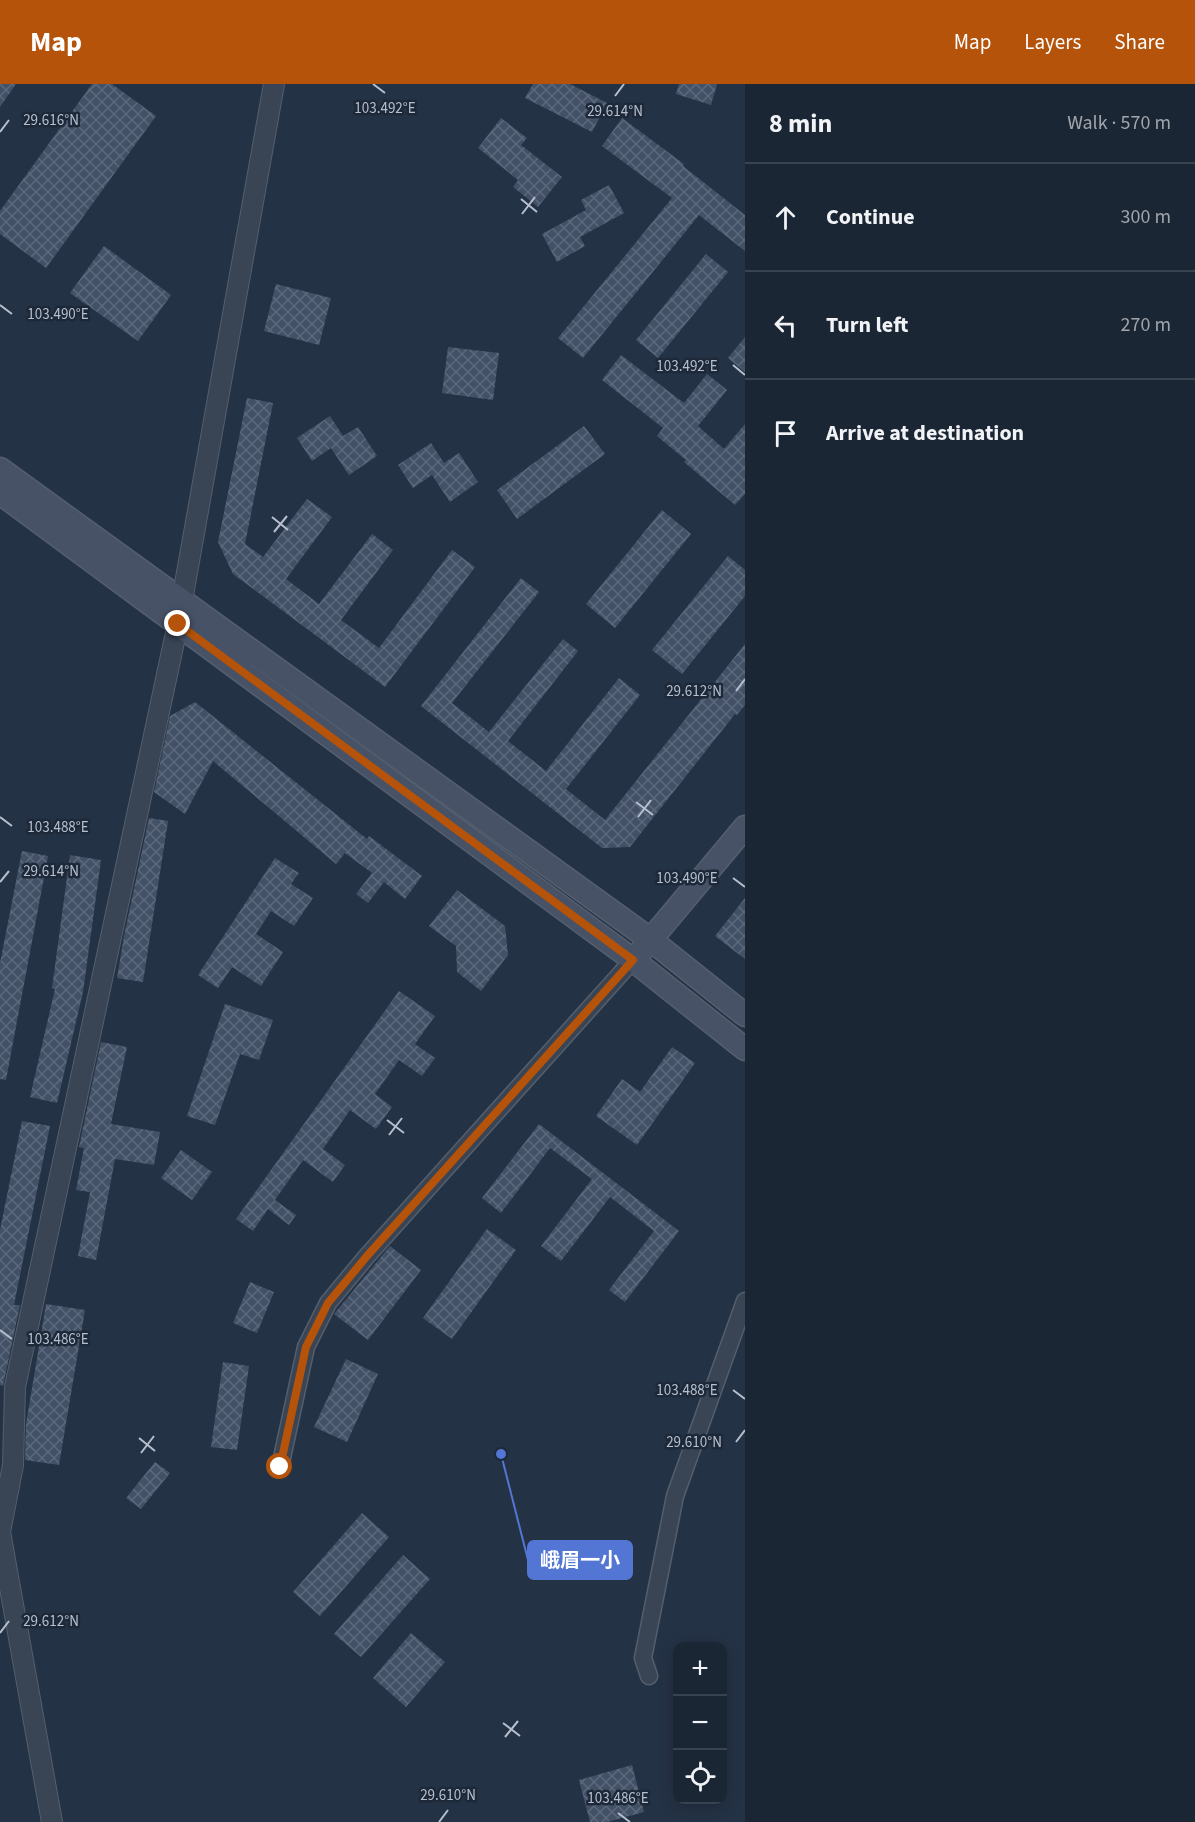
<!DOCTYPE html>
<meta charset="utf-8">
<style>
body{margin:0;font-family:"Source Sans 3","Noto Sans SC",sans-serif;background:#242e3c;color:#f1f3f6}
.controls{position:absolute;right:18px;bottom:18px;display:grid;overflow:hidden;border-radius:12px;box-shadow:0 3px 15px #0003}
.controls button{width:54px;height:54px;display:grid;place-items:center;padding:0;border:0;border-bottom:2px solid #39434f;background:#1b2634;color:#f1f3f6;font:30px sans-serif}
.stop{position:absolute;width:18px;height:18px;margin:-14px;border:4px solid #b45309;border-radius:50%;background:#fff}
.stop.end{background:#b45309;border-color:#fff;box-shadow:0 2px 6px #0008}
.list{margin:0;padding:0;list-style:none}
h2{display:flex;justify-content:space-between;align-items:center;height:78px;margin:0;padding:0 24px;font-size:26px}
h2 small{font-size:20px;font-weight:400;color:#a0a5ac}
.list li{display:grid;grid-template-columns:39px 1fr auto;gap:18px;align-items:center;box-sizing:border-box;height:108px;padding:0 24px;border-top:2px solid #39434f}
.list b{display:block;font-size:22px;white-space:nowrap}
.list em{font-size:20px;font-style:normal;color:#a0a5ac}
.icon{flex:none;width:33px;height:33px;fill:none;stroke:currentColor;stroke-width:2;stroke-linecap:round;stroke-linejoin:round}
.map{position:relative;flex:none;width:745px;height:1738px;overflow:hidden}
header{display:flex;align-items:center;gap:36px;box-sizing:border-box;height:84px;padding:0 30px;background:#b45309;color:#fff}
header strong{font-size:28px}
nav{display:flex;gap:33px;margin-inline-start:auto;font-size:21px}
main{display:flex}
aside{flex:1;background:#1b2634}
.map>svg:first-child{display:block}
</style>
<header>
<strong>Map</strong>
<nav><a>Map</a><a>Layers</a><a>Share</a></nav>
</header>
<main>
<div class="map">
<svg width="745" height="1738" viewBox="0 0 745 1738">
<defs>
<pattern id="building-cross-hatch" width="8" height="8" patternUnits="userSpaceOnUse" patternTransform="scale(1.5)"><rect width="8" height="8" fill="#435167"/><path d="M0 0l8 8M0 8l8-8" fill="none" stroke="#5c687c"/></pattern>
</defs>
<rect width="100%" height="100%" fill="#243245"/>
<g fill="url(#building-cross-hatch)">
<path d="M 0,0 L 16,0 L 0,23 Z"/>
<path d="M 92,0 L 112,0 L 156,32 L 46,184 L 0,150 L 0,127 Z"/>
<path d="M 533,0 L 570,0 L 607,19 L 592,48 L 525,14 Z"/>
<path d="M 679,0 L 717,0 L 711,21 L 676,10 Z"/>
<path d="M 501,34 L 527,54 L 521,61 L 562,93 L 538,123 L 513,103 L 518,96 L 478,64 Z"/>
<path d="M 622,34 L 684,80 L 683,82 L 745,131 L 745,167 L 699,131 L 583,274 L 558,254 L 672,114 L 602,62 Z"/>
<path d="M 609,101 L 624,129 L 580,153 L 585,162 L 557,178 L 542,150 L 586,126 L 581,116 Z"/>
<path d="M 104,162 L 171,211 L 138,257 L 70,209 Z"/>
<path d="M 706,170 L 728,188 L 658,274 L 636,256 Z"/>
<path d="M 276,200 L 331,214 L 319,261 L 264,247 Z"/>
<path d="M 745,253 L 745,288 L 728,274 Z"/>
<path d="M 448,263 L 499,269 L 493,316 L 442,309 Z"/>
<path d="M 621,271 L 684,319 L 707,290 L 727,306 L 698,342 L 724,365 L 745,340 L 745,410 L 735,421 L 684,378 L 686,376 L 657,352 L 663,344 L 602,296 Z"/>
<path d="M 247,314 L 273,319 L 245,460 L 263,473 L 307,415 L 332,433 L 286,495 L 319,520 L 372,450 L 393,466 L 341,536 L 379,564 L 452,466 L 475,483 L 385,603 L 233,490 L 218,458 Z"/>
<path d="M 330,332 L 343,352 L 358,343 L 377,372 L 349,391 L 331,364 L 312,377 L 297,354 Z"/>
<path d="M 584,342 L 605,370 L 517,435 L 497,406 Z"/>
<path d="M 431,359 L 444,379 L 459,369 L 478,398 L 450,418 L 432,391 L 413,404 L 398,381 Z"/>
<path d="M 662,426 L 691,450 L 615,544 L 586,520 Z"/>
<path d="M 728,472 L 745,486 L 745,512 L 682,590 L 652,566 Z"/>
<path d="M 521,494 L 539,508 L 452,619 L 489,648 L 563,555 L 578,567 L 508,657 L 546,687 L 619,594 L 640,611 L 566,705 L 605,736 L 745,560 L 745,621 L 737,631 L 735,630 L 630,763 L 602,764 L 421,622 Z"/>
<path d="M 195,618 L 367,755 L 369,752 L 422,792 L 405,815 L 384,798 L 368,819 L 356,810 L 372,789 L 345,769 L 336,780 L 213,677 L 185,730 L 154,708 L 170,632 Z"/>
<path d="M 149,734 L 168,737 L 143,898 L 117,894 L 124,852 Z"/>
<path d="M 22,767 L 48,772 L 6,996 L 0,995 L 0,879 Z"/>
<path d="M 70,771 L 101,776 L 83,908 L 57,1019 L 30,1013 L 55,905 L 52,904 Z"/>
<path d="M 275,774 L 299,789 L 291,800 L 313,814 L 294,842 L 271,827 L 256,850 L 283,868 L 261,902 L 232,883 L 218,904 L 198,891 Z"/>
<path d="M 457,806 L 505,842 L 508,871 L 481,907 L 457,888 L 456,862 L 429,842 Z"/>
<path d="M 745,814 L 745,875 L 715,852 Z"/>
<path d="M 399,907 L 435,932 L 415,960 L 435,974 L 422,992 L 399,976 L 375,1010 L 392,1023 L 376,1045 L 350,1026 L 323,1065 L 345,1081 L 333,1098 L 303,1076 L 275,1116 L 296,1131 L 289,1141 L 268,1125 L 253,1147 L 236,1135 Z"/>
<path d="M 225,920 L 273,936 L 259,976 L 240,970 L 215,1041 L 187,1032 Z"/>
<path d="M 101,958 L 127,963 L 111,1040 L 160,1048 L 154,1081 L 115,1075 L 96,1176 L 78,1172 L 90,1108 L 76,1106 L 84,1064 L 79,1063 Z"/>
<path d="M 672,963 L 695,979 L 637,1061 L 596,1032 L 622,995 L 640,1008 Z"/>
<path d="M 22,1037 L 50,1042 L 14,1221 L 20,1221 L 3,1302 L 0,1301 L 0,1146 Z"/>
<path d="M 539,1040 L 679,1147 L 625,1218 L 609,1206 L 654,1147 L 610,1113 L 561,1177 L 541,1162 L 592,1095 L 550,1064 L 501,1129 L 482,1114 Z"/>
<path d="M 181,1066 L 212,1088 L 192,1116 L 161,1094 Z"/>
<path d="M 487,1145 L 516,1166 L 452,1255 L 423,1234 Z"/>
<path d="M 390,1162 L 421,1186 L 368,1256 L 334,1230 Z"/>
<path d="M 250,1198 L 274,1208 L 257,1249 L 233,1239 Z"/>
<path d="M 46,1220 L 85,1226 L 59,1381 L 25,1376 L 26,1340 Z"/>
<path d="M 346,1275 L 378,1290 L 347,1358 L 314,1343 Z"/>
<path d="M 223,1278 L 249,1282 L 237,1366 L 211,1363 Z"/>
<path d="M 155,1378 L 170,1389 L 141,1425 L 126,1414 Z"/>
<path d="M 362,1429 L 389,1453 L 320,1532 L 293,1508 Z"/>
<path d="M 403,1471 L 430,1495 L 361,1573 L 334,1550 Z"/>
<path d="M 411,1549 L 445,1578 L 406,1623 L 373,1594 Z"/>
<path d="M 632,1681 L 644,1728 L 607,1738 L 590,1738 L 579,1696 Z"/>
</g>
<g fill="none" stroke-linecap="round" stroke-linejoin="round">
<defs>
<g id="minor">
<path d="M 280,1383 L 306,1263 L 328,1219 L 367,1172 L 633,876"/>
<path d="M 649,1592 L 643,1574 L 675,1412 L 745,1217"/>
</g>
<path id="tertiary" d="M 52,1738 L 0,1448 L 13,1381 L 15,1303 L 178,539 L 274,0"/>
<g id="secondary">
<path d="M 0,385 L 651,856 L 745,931"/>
<path d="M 0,409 L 633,876 L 745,965"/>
<path d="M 642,866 L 745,743"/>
</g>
</defs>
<use href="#minor" stroke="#545f6e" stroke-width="19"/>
<use href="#tertiary" stroke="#545f6e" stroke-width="22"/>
<use href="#secondary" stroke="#545f6e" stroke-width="25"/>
<use href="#minor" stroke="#394454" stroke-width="16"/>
<use href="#tertiary" stroke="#394454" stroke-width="20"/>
<use href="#secondary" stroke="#475267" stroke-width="22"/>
</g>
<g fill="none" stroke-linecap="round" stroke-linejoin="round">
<path stroke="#b45309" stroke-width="8" d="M 178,540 L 633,876 L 367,1172 L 328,1219 L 306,1263 L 280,1383"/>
</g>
<path fill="none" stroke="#b6bfce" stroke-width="2" d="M 373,0 L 385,9M 615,12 L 624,0M 0,48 L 9,36M 521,115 L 537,128M 522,130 L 535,113M 0,221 L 12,230M 733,281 L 745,291M 272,433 L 288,446M 274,448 L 287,432M 736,607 L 745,595M 636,718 L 653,731M 0,733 L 12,742M 638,733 L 651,716M 733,794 L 745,803M 0,798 L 9,787M 387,1036 L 404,1049M 389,1051 L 402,1034M 0,1246 L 12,1255M 733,1306 L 745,1315M 139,1354 L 155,1367M 736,1358 L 745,1346M 141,1369 L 154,1352M 0,1549 L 9,1537M 503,1639 L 520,1652M 505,1653 L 518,1637M 618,1729 L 630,1738M 439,1738 L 448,1726"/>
<g font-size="15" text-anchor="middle" fill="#b6bfce" stroke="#1d2939" stroke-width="5" stroke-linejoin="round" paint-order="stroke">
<text x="385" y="29">103.492°E</text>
<text x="615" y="32">29.614°N</text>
<text x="51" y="41">29.616°N</text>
<text x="58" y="235">103.490°E</text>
<text x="687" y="287">103.492°E</text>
<text x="694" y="612">29.612°N</text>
<text x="58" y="748">103.488°E</text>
<text x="51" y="792">29.614°N</text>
<text x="687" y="799">103.490°E</text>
<text x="58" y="1260">103.486°E</text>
<text x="687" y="1311">103.488°E</text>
<text x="694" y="1363">29.610°N</text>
<text x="51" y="1542">29.612°N</text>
<text x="448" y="1716">29.610°N</text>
<text x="618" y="1719">103.486°E</text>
</g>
<path fill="none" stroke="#5376d4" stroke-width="2" d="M501 1370L528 1476"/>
<circle fill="#5376d4" stroke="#1d2939" stroke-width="2" cx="501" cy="1370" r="6"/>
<rect fill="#5376d4" stroke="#5376d4" stroke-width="2" x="528" y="1457" width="104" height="38" rx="6"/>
<g font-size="20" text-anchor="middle" font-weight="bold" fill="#fff">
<text x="580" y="1483">峨眉一小</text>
</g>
</svg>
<div class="controls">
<button>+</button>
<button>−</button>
<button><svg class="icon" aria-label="locate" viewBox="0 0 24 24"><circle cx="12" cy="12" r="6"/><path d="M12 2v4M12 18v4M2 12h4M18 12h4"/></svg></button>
</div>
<div class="stop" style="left:280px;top:1383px"></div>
<div class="stop end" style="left:178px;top:540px"></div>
</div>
<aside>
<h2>8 min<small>Walk · 570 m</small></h2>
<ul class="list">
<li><svg class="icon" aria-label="ahead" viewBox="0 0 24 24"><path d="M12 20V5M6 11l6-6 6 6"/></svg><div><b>Continue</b></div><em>300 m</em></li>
<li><svg class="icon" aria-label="left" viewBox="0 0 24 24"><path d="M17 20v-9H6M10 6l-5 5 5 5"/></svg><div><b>Turn left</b></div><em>270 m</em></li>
<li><svg class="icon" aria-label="arrive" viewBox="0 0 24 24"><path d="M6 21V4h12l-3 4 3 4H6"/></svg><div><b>Arrive at destination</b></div></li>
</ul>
</aside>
</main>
